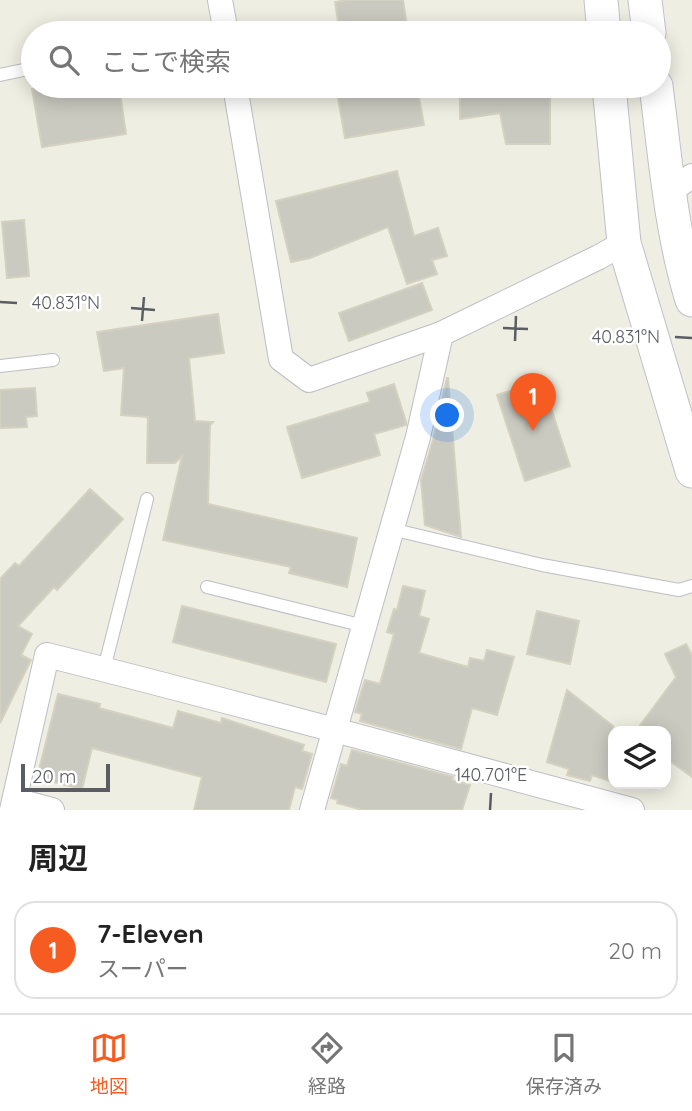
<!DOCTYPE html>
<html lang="ja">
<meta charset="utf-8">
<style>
body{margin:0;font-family:Quicksand,"Noto Sans JP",sans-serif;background:#f6f6f6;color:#222}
.controls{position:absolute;right:21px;bottom:21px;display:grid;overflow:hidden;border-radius:14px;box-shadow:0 4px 18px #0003}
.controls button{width:63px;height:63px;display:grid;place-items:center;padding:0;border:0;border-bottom:2px solid #e0e0e0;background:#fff;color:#222;font:35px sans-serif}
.scale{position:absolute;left:21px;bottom:18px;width:89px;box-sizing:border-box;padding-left:7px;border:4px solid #5a5d64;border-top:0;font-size:19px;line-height:24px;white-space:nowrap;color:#5a5d64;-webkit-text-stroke:5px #fff;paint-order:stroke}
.you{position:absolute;left:448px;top:416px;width:24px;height:24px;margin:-18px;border:5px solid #fff;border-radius:50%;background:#1a73e8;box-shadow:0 0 0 10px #1a73e833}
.badge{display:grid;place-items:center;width:46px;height:46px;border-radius:50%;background:#f65c21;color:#fff;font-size:23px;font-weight:700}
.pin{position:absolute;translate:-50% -58px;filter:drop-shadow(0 2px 4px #0008)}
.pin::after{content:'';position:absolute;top:37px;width:24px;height:21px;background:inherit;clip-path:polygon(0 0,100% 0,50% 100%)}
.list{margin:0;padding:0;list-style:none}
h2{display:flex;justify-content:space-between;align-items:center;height:91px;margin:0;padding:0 28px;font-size:30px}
h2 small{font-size:23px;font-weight:400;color:#767676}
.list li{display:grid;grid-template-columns:46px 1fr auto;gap:21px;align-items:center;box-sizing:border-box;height:98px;margin:0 14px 14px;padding:0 14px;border:2px solid #e0e0e0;border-radius:21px}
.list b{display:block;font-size:26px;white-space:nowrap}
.list p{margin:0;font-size:23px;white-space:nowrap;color:#767676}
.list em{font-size:23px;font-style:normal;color:#767676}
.icon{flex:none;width:38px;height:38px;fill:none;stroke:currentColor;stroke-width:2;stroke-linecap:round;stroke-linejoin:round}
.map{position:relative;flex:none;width:692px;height:810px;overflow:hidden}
.search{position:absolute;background:#fff;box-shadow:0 4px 18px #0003;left:21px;right:21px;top:21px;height:77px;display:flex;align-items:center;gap:18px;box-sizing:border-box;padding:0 24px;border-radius:38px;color:#767676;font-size:26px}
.sheet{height:203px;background:#fff}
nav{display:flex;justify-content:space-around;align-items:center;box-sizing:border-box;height:98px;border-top:2px solid #e0e0e0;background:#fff;font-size:19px;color:#767676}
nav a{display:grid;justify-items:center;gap:4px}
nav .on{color:#f65c21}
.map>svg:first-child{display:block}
</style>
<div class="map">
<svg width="692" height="810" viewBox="0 0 692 810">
<rect width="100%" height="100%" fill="#efeee2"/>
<g fill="#cbcac1" stroke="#d4d1c0" stroke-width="2">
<path d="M 347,0 L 403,0 L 408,33 L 340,33 L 335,2 Z"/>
<path d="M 54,86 L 119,86 L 126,134 L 42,147 L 32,89 Z"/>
<path d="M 336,86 L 417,86 L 424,125 L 345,138 Z"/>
<path d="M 460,86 L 550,86 L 550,144 L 506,144 L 500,113 L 460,119 Z"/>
<path d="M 397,171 L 414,236 L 438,228 L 447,256 L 432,260 L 437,274 L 407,284 L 388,227 L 310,258 L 291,262 L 276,201 Z"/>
<path d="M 24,220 L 29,276 L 7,278 L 2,222 Z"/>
<path d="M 422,283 L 432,310 L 349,341 L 339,313 Z"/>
<path d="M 218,314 L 224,353 L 189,358 L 195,421 L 213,422 L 210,425 L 208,504 L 357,538 L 347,587 L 289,573 L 291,567 L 163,540 L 182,456 L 175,463 L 147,463 L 148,417 L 121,415 L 124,368 L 104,371 L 97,332 Z"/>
<path d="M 447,378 L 448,378 L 461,537 L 425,525 L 421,480 L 433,440 Z"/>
<path d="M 542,381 L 570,466 L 525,481 L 497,395 Z"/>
<path d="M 394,384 L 406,422 L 406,425 L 374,434 L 380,455 L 302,478 L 287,427 L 370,402 L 367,393 Z"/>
<path d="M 35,388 L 37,416 L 26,417 L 27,427 L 0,428 L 0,390 Z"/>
<path d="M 90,489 L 123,519 L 57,590 L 54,587 L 18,626 L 32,634 L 21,655 L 31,660 L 0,723 L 0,579 L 15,563 L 19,566 Z"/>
<path d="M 403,586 L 425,591 L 419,616 L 429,619 L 419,653 L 468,667 L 470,658 L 484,661 L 487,650 L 514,657 L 497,715 L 472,708 L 461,749 L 360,721 L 362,714 L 355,712 L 365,680 L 380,684 L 394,634 L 387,632 L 394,609 L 397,610 Z"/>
<path d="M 182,606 L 336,644 L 326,682 L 173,642 Z"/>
<path d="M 537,611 L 579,621 L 570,664 L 527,654 Z"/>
<path d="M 686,644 L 692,655 L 692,777 L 666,758 L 666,731 L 636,731 L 676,677 L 665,654 Z"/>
<path d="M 567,690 L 613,726 L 613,782 L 592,775 L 590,781 L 567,775 L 569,769 L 547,762 Z"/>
<path d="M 58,694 L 100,704 L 99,708 L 173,728 L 178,711 L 221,723 L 222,718 L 304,745 L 302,751 L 312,754 L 302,789 L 295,787 L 289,810 L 194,810 L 202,777 L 92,748 L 82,789 L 37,778 Z"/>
<path d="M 352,750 L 453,777 L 452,780 L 470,785 L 462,810 L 363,810 L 337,803 L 338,800 L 331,798 L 341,764 L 347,766 Z"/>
</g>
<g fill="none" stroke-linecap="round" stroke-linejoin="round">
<defs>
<g id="lane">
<path d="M 0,75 L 33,68"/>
<path d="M 0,366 L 53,360"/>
<path d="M 391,529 L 542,565 L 679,590 L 692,586"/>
<path d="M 207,587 L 364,626"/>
<path d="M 104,669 L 147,499"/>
</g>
<g id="street">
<path d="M 220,0 L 226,33"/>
<path d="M 235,86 L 281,359 L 309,380 L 441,334"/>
<path d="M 669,192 L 692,176"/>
<path d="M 15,800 L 52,810"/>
<path d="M 12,810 L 47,655 C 243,704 437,758 632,810"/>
<path d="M 312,810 L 418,437 L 441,334 L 599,257 L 624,243"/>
</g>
<g id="secondary">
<path d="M 601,0 L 604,33"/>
<path d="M 645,0 L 649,33"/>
<path d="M 609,86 L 624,243 L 692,471"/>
<path d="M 656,86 C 665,156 671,232 692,300"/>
</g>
</defs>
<use href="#lane" stroke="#bcbec5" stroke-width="14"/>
<use href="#street" stroke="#bcbec5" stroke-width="26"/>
<use href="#secondary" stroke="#bfc0c9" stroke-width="35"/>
<use href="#lane" stroke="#fff" stroke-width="12"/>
<use href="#street" stroke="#fff" stroke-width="24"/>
<use href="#secondary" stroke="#fff" stroke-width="33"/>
</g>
<path fill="none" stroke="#5a5d64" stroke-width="2.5" d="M 0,302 L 17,303M 131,308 L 155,310M 142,321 L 144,297M 503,328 L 528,329M 675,337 L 692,338M 515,341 L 516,316M 490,810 L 491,793"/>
<g font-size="18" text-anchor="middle" fill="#5a5d64" stroke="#fff" stroke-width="5" stroke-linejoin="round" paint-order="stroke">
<text x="66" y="309">40.831°N</text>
<text x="626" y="343">40.831°N</text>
<text x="491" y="781">140.701°E</text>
</g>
</svg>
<div class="controls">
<button><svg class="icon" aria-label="layers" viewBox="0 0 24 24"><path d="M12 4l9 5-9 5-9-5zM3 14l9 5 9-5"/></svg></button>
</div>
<div class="scale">20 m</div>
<div class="you"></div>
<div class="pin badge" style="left:533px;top:431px">1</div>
<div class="search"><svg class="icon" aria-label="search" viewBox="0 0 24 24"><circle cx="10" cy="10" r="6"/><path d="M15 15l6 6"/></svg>ここで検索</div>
</div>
<section class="sheet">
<h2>周辺<small></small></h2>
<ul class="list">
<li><span class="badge">1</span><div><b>7-Eleven</b><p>スーパー</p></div><em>20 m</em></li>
</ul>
</section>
<nav>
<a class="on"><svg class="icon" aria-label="map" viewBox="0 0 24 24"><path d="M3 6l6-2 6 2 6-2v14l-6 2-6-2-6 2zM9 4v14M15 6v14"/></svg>地図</a>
<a><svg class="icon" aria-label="directions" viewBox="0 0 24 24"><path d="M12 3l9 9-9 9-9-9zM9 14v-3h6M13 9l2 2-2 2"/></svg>経路</a>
<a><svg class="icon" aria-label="saved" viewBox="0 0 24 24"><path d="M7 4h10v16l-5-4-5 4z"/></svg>保存済み</a>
</nav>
